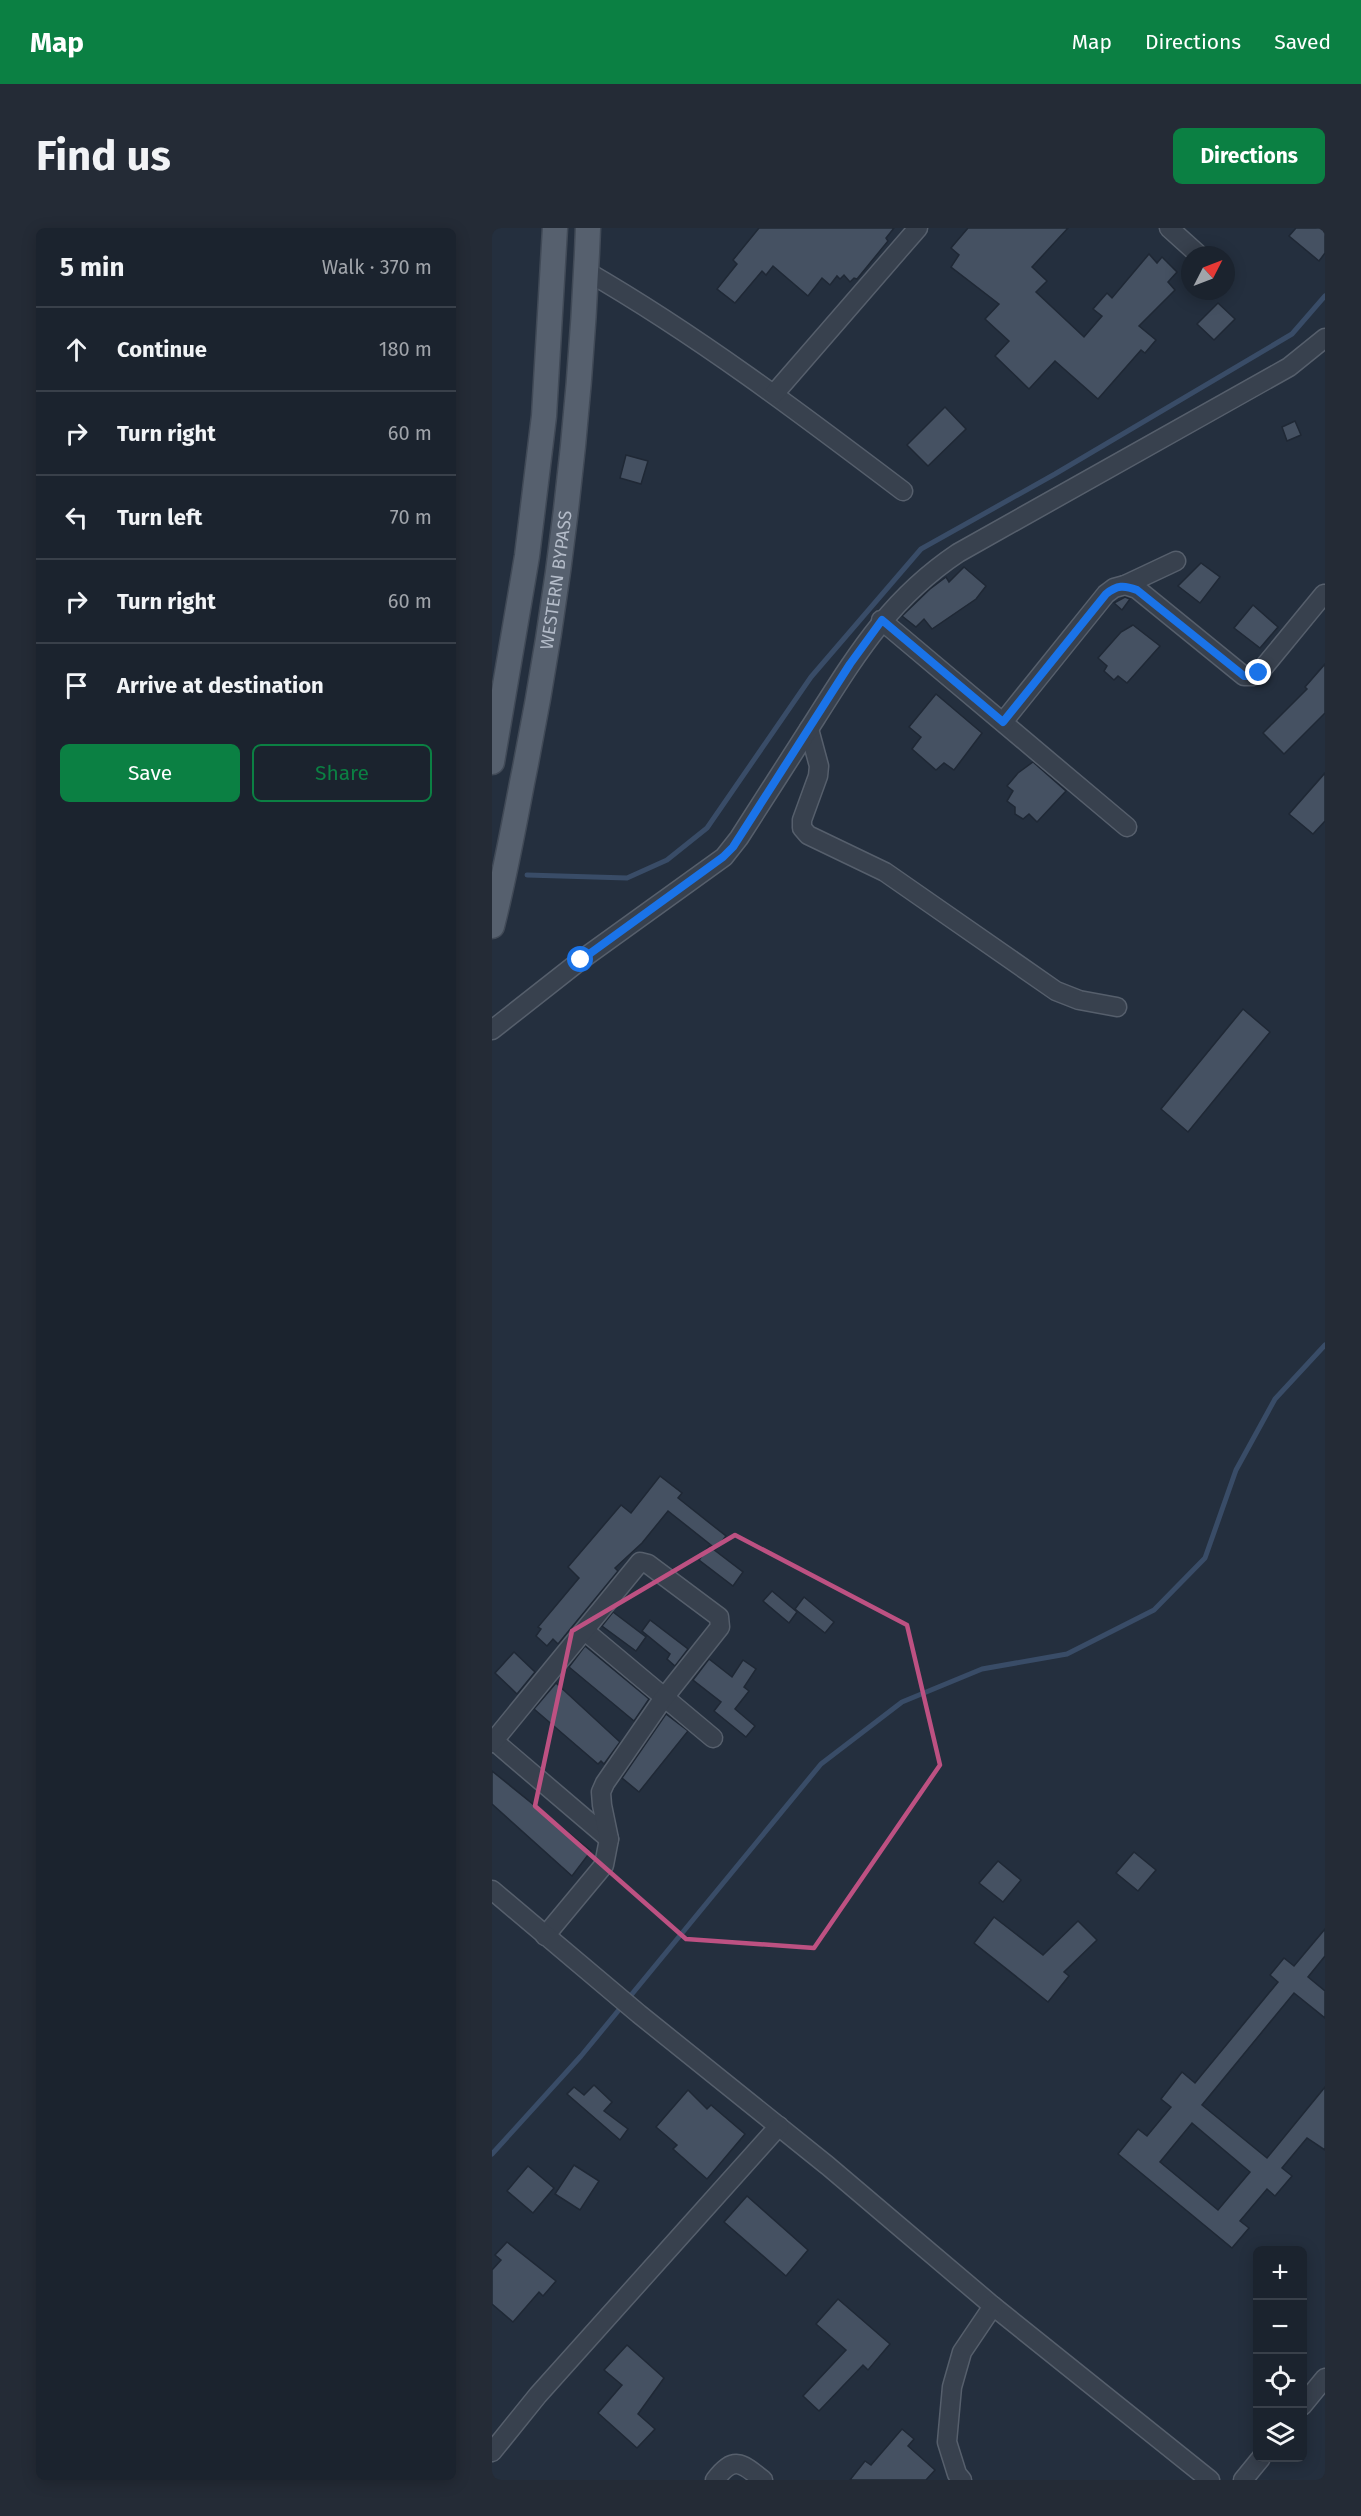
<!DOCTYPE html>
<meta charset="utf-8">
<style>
body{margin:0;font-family:"Fira Sans",sans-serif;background:#242b36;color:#f1f3f6}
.controls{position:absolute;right:18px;bottom:18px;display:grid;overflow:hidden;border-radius:9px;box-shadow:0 3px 15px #0003}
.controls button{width:54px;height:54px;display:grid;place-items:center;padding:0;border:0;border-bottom:2px solid #39404a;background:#1b232e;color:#f1f3f6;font:30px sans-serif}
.compass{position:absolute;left:689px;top:18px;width:54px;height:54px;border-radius:50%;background:#1b232e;box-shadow:0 3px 15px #0003;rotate:48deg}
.stop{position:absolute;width:18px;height:18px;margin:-14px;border:4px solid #1a73e8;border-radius:50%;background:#fff}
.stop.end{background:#1a73e8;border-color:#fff;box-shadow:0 2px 6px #0008}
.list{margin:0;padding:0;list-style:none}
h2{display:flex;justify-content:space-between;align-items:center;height:78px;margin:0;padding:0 24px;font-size:26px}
h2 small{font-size:20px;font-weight:400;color:#a0a4aa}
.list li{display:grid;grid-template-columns:39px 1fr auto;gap:18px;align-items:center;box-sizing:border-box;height:84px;padding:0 24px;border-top:2px solid #39404a}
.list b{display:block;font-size:22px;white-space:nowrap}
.list em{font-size:20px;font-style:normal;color:#a0a4aa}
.actions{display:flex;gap:12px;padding:18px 24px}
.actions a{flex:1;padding:14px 0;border:2px solid #0b8043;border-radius:9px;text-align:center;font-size:21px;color:#0b8043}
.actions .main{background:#0b8043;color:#fff}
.icon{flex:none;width:33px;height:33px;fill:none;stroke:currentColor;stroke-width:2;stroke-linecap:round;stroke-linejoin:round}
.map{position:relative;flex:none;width:833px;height:2252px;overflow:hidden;border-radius:9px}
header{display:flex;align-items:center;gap:36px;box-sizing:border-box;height:84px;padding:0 30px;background:#0b8043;color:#fff}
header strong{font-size:28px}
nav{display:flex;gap:33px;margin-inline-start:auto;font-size:21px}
.intro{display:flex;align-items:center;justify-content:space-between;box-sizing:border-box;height:144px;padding:0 36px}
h1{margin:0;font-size:42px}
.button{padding:15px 27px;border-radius:9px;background:#0b8043;color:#fff;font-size:21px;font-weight:700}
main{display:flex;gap:36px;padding:0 36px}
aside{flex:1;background:#1b232e;border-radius:9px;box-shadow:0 3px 15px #0003}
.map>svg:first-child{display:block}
</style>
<header>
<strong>Map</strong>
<nav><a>Map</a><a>Directions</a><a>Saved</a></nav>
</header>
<div class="intro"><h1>Find us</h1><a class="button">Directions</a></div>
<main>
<aside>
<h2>5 min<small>Walk · 370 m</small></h2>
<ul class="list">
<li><svg class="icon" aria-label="ahead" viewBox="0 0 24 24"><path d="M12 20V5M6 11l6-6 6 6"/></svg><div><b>Continue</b></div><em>180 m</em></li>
<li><svg class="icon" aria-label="right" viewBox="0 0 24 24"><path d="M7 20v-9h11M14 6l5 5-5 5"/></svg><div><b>Turn right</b></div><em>60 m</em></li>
<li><svg class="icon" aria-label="left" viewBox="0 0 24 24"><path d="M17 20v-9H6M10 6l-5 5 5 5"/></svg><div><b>Turn left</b></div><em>70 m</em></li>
<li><svg class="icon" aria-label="right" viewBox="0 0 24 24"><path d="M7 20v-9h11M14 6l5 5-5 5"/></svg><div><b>Turn right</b></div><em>60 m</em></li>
<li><svg class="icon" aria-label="arrive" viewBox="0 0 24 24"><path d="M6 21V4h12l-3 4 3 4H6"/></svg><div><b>Arrive at destination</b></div></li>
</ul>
<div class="actions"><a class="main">Save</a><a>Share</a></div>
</aside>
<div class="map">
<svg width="833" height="2252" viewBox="0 0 833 2252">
<rect width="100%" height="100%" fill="#242f3e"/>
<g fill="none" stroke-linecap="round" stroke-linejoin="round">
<g stroke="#394c67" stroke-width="5">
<path d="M 35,647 L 135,650 L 175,632 L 215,600 L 319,449 L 429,321 L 563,246 L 800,106 L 833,68"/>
<path d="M 0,1926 L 89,1828 L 329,1536 L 410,1474 L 490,1441 L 575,1426 L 662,1382 L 713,1330 L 744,1242 L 783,1171 L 833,1117"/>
</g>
</g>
<g fill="#455162" stroke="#1f2835" stroke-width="1.5" fill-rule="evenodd">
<path d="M 267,0 L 402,0 L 394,10 L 396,13 L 365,51 L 362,50 L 358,54 L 352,47 L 348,51 L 345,48 L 338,57 L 330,50 L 316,68 L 281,38 L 274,47 L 270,43 L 243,75 L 225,61 L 245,36 L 241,32 Z"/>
<path d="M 476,0 L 576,0 L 540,39 L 555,53 L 544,64 L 592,109 L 610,88 L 601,81 L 615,65 L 620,70 L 657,26 L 665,35 L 670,29 L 685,44 L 676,54 L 683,62 L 647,98 L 664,112 L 653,125 L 649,122 L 606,171 L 563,133 L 537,161 L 503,128 L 517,113 L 493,91 L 507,76 L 459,39 L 467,27 L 459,20 Z"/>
<path d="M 804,0 L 833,0 L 833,25 L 827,33 L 797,8 Z"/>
<path d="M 726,75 L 743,91 L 722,112 L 705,96 Z"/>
<path d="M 453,179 L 474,201 L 436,238 L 415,217 Z"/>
<path d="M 803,193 L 809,207 L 795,213 L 790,199 Z"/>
<path d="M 134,227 L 156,233 L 149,256 L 128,250 Z"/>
<path d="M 709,335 L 728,349 L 708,375 L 686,358 Z"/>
<path d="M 472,339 L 494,358 L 484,371 L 440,401 L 432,391 L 424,399 L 410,388 L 438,361 L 454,349 L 457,354 Z"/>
<path d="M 633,369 L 638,371 L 630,382 L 622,375 Z"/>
<path d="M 761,377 L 786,399 L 768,420 L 742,400 Z"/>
<path d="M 641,397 L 668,418 L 635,455 L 626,448 L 622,452 L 612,443 L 615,438 L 606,430 L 629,404 Z"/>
<path d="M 833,436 L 833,485 L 792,526 L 771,505 L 815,461 L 813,459 Z"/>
<path d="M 444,466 L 490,505 L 462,542 L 452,535 L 444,542 L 420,521 L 429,509 L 417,499 Z"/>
<path d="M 541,534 L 574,563 L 545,594 L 537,586 L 531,591 L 523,586 L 523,579 L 515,573 L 521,563 L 515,558 L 526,545 Z"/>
<path d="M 833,545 L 833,593 L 821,606 L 797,586 Z"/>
<path d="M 751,781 L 778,804 L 696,904 L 669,881 Z"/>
<path d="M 168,1248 L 190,1265 L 186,1270 L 234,1308 L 224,1321 L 176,1283 L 150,1315 L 123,1340 L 126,1343 L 66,1416 L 61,1411 L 55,1418 L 44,1408 L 49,1401 L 46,1399 L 87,1350 L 76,1339 L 129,1277 L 139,1285 Z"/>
<path d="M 217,1318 L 251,1344 L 241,1358 L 207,1332 Z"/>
<path d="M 280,1363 L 305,1384 L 297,1395 L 271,1373 Z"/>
<path d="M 312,1369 L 342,1394 L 333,1405 L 303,1381 Z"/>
<path d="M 121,1384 L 154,1409 L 144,1423 L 110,1398 Z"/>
<path d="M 158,1392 L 196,1421 L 183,1438 L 175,1431 L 178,1426 L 150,1403 Z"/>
<path d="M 93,1418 L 157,1471 L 142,1493 L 77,1439 Z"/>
<path d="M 22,1424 L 43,1444 L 25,1466 L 3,1445 Z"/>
<path d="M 217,1431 L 240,1449 L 251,1432 L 264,1441 L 252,1459 L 257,1463 L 243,1481 L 263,1498 L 254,1509 L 222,1483 L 229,1474 L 201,1452 Z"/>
<path d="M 64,1455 L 128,1514 L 112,1536 L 109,1533 L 106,1536 L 42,1481 Z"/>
<path d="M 174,1486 L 196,1503 L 147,1564 L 130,1550 Z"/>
<path d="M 0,1543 L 99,1623 L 80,1648 L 0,1576 Z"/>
<path d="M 642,1624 L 664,1642 L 646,1663 L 624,1645 Z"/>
<path d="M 506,1633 L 529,1652 L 511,1674 L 487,1655 Z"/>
<path d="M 502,1689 L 551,1727 L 586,1693 L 605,1712 L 572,1744 L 577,1748 L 556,1774 L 482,1715 Z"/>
<path d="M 833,1701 L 833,1728 L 816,1749 L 833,1763 L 833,1790 L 802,1765 L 710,1877 L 775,1930 L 833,1859 L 833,1922 L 815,1910 L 790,1940 L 800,1948 L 783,1968 L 775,1961 L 748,1993 L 757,2000 L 740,2020 L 626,1926 L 646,1901 L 655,1908 L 679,1879 L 669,1871 L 690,1844 L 703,1855 L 786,1754 L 778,1747 L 792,1730 L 802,1738 ZM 700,1895 L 758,1944 L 726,1982 L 668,1934 Z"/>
<path d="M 102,1857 L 120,1874 L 112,1883 L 136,1901 L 128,1912 L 75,1866 L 82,1859 L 92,1867 Z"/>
<path d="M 196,1862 L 215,1881 L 219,1877 L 253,1906 L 215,1951 L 181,1921 L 185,1917 L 164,1899 Z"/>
<path d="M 82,1937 L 107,1953 L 88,1982 L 63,1966 Z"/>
<path d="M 36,1938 L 62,1960 L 41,1985 L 15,1963 Z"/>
<path d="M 255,1968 L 316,2022 L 294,2048 L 232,1994 Z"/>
<path d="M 15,2014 L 64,2053 L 51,2068 L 47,2064 L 21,2094 L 0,2076 L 0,2042 L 9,2032 L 3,2027 Z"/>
<path d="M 346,2071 L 398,2116 L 376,2142 L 371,2137 L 327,2183 L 311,2168 L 354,2122 L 324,2096 Z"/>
<path d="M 135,2117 L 172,2150 L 146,2186 L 163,2201 L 145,2220 L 106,2185 L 130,2157 L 112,2142 Z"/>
<path d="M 410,2201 L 422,2211 L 416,2218 L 443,2242 L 434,2252 L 358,2252 L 373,2233 L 379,2237 Z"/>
</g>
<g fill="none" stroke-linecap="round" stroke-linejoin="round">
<defs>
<g id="minor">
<path d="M 677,0 L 707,27"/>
<path d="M 94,43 C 205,107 308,185 411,263"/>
<path d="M 282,166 L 426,0"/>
<path d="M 633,357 L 645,361 L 752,448 L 760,448 L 767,445 L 832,366"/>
<path d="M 389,392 L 635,599"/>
<path d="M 511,494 L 614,366 L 622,360 L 633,357 L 684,333"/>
<path d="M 317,501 L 327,538 L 326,548 L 310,592 L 310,600 L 316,607 L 393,644 L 564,763 L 587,772 L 625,779"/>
<path d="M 0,802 L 89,732 L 232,629 L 247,610 C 273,570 298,530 324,490 C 366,424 399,370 466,325 L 797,139 L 833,110"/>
<path d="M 93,1403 L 221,1510"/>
<path d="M 2,1513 L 117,1611"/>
<path d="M 0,1515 L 148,1334 L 156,1336 L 227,1389 L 228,1399 L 171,1471 L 113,1555 L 109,1564 L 110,1577 L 117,1611 L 112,1637 L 53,1708"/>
<path d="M 0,1662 L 147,1786 L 336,1938 L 501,2078 L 718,2252"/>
<path d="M 810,2178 L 833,2150"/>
<path d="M 0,2224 L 46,2167 L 287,1898"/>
<path d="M 223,2252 C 242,2227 250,2235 271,2252"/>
<path d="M 470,2252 L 465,2246 L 455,2214 L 460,2159 L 470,2124 L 501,2078"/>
<path d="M 751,2252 L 769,2230"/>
</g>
<g id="major">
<path d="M 0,534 L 35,328 L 52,188 L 63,0"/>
<path id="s1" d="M 0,698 C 12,651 21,603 30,555 C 67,373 89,186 96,0"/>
</g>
</defs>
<use href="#minor" stroke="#565f6c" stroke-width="21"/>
<use href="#major" stroke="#414a57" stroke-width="27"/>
<use href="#minor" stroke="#38414e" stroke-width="18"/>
<use href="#major" stroke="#56606e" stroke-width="24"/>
</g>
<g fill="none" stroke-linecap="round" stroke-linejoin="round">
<path stroke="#1a73e8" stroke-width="8" d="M 89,732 L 231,629 L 241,619 L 358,436 L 390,392 L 511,494 L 614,366 C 625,357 632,357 645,362 L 752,448 L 760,448 L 767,445"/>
</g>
<path fill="none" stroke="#bd5182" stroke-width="4.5" stroke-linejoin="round" d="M 243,1307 L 415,1397 L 448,1537 L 322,1720 L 194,1711 L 43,1578 L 80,1403 Z"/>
<g text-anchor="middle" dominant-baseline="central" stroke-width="5" stroke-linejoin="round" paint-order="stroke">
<g font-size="18" fill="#b4bcc9" stroke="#1d2633">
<text stroke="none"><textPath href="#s1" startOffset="352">WESTERN BYPASS</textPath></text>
</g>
</g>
</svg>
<div class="controls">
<button>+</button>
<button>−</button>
<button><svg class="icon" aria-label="locate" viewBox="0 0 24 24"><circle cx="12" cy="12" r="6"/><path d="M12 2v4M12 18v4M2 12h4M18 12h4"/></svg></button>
<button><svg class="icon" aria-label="layers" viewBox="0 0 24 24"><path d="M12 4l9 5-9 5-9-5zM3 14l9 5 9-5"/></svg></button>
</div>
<svg class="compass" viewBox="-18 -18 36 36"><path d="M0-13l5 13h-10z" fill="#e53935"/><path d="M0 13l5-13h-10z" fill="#a0a4aa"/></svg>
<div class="stop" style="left:89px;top:732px"></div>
<div class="stop end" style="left:767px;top:445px"></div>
</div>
</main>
